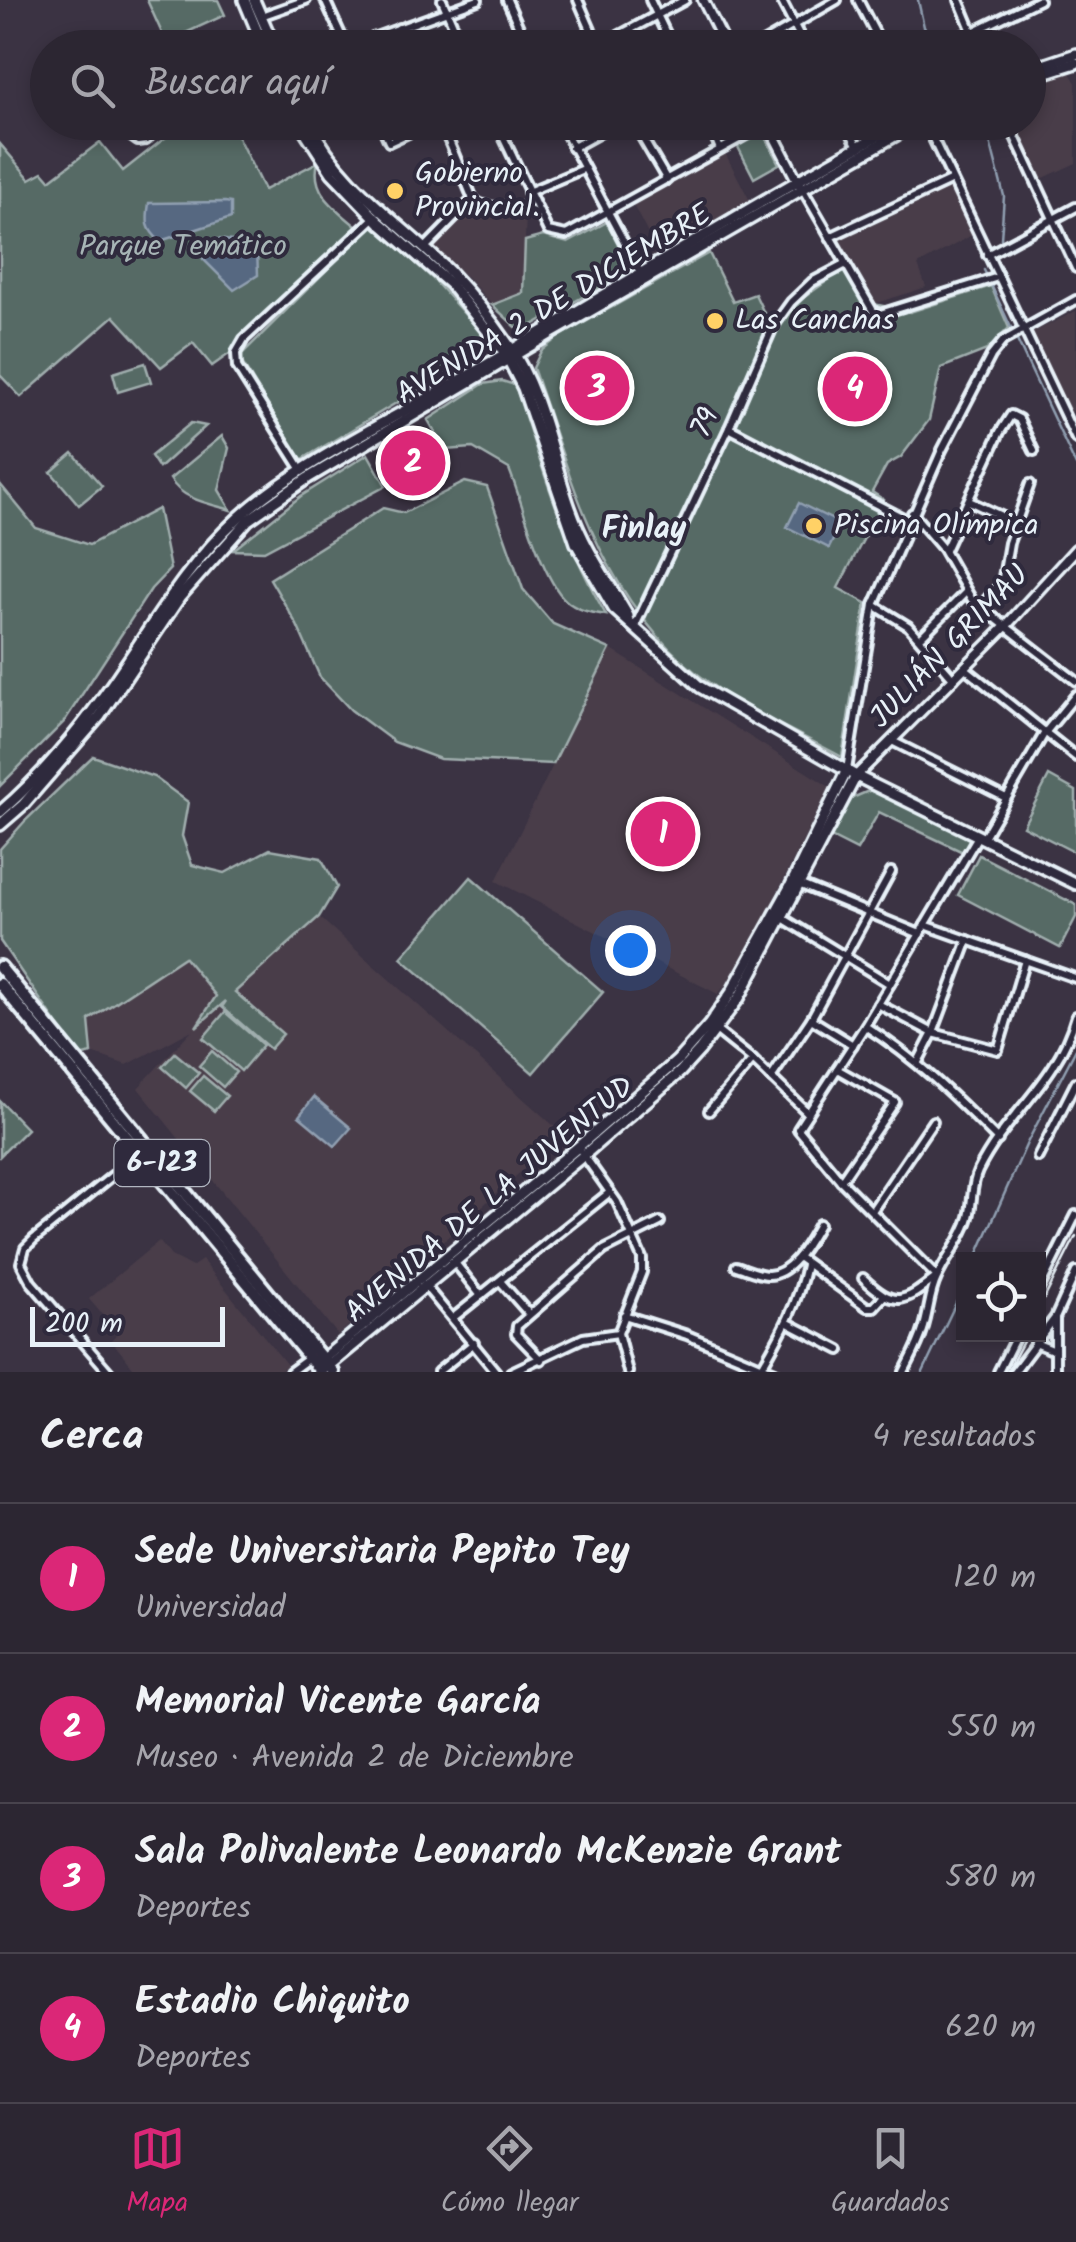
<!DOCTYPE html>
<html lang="es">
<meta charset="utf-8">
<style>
body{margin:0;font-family:Kalam,sans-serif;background:#342e3a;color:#f1f3f6}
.controls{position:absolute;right:30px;bottom:30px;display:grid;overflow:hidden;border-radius:0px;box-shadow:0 5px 15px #0003}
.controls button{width:90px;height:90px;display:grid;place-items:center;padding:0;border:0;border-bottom:2px solid #48434d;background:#2c2632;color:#f1f3f6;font:50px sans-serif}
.scale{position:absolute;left:30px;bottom:25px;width:195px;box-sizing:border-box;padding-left:10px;border:5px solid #e8f1f8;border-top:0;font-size:28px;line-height:35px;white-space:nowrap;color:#e8f1f8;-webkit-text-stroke:8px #2f2a3d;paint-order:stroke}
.you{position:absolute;left:630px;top:950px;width:35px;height:35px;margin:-25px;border:8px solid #fff;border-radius:50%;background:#1a73e8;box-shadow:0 0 0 15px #1a73e833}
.badge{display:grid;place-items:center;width:65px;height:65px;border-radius:50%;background:#db2777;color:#fff;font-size:32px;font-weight:700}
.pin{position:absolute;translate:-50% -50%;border:5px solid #fff;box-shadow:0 2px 10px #0006}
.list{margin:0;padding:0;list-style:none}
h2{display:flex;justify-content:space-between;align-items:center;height:130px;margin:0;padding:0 40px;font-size:42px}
h2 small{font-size:32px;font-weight:400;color:#a6a5ac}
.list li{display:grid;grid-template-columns:65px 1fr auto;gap:30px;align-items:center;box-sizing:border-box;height:150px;padding:0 40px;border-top:2px solid #48434d}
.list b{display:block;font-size:38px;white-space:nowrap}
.list p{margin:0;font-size:32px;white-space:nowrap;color:#a6a5ac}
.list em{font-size:32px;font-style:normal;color:#a6a5ac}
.icon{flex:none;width:55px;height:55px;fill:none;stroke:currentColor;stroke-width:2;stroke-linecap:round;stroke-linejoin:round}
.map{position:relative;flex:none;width:1076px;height:1372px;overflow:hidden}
.search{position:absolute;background:#2c2632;box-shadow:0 5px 15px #0003;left:30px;right:30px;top:30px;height:110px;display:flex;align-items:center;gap:25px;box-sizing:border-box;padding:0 35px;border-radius:55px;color:#a6a5ac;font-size:38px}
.sheet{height:730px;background:#2c2632}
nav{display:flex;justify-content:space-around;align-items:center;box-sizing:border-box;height:140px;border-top:2px solid #48434d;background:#2c2632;font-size:28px;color:#a6a5ac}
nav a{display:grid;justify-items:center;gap:5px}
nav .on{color:#db2777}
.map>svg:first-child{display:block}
</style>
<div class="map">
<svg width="1076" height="1372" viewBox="0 0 1076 1372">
<rect width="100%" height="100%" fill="#3b3343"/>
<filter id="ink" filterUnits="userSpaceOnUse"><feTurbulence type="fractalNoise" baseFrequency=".01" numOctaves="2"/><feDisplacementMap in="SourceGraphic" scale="20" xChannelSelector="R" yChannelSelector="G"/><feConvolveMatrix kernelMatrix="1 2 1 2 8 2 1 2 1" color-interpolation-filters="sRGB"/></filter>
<g filter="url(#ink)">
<g fill="#4a3e4a">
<path d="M 1069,71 L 1076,83 L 1076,163 L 1037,181 L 1014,123 L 1028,122 L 1029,84 Z"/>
<path d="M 725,153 L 750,201 L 657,251 L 632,203 Z"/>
<path d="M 948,185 L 972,235 L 918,265 L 926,287 L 874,304 L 837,239 Z"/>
<path d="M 467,210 L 526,211 L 523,293 L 492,305 L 467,277 L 431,247 Z"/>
<path d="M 1076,311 L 1076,410 L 1070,413 L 1032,333 Z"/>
<path d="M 610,649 L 830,787 L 739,969 L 718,994 L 496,881 Z"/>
<path d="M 319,917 L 563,1134 L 338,1335 L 138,1088 L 192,1030 L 127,1065 L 92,1053 L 89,1020 L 184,957 L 217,996 L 200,1023 Z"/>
<path d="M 159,1241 L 171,1256 L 192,1267 L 202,1260 L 287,1365 L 278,1372 L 137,1372 L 111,1340 L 118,1333 L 89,1299 Z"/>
</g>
<g fill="#576b65" stroke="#a0aeae" stroke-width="2.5">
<path d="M 147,0 L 218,0 L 225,15 L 166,42 Z"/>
<path d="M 184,123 L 231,123 L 264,190 L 318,162 C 310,192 336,209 357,227 L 241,335 L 232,352 L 212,366 L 193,343 L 161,367 L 114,316 L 21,397 L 0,375 L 0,144 L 30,179 L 43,172 L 50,180 L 100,142 L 123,171 Z"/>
<path d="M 762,131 L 779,164 L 754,178 L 737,145 Z"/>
<path d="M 607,222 L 631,270 L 529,327 L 516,327 L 492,305 L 523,293 L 525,241 L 543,236 L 568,243 Z"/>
<path d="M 373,224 L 432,278 L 485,337 L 482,357 L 451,376 L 448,372 L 301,460 L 241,361 L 243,353 Z"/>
<path d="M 709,253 L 733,302 L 755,294 L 764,313 L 779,324 L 796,303 L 851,264 L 874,304 L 910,312 L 991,286 L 1009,328 L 987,350 L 941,368 L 929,420 L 901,457 L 887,465 L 872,492 L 884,500 L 838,588 L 866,603 L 842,757 C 800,734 754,714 715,687 C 603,610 575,488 533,368 L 541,351 L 557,338 Z"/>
<path d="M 145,363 L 151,382 L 118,392 L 113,373 Z"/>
<path d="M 502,381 L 515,385 C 542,467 563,540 606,615 C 593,613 580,611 569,603 C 542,583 523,503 509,469 L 473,448 L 445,450 L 428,420 L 483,384 Z"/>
<path d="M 191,423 L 206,426 L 159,468 L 151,456 Z"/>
<path d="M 222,436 L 229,448 L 219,490 L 231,510 C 210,504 182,500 170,479 Z"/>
<path d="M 73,453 L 102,486 L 79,505 L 51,472 Z"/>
<path d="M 368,454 L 386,486 L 264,551 L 233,550 L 301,496 Z"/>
<path d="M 465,482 L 487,487 L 523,589 L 553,624 L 610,649 L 553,764 L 440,759 L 394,742 L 351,710 L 320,677 L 297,625 L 270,579 L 383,508 L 404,513 Z"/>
<path d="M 0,484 L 36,528 L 89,545 L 158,509 L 170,569 L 151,589 L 64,722 L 0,786 Z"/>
<path d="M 93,756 L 154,777 L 188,802 L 182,836 L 192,865 L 225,873 L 270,849 L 321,858 L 337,887 L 319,917 L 235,992 L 283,1034 L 270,1049 L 222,1007 L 226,1001 L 196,1027 L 216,996 L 184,957 L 89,1020 L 92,1053 L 79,1056 L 0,941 L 0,849 L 25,821 Z"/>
<path d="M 1049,776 L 1076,791 L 1076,853 L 1023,826 Z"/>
<path d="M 871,790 L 970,839 L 963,852 L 879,812 L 857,850 L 831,837 L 850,799 Z"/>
<path d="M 979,855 L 1076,905 L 1076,917 L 1060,948 L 958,895 Z"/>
<path d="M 471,877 L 603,992 L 533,1073 L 401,958 Z"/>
<path d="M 225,1012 L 263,1045 L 241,1071 L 203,1038 Z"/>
<path d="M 212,1051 L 236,1072 L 223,1087 L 199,1066 Z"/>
<path d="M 175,1053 L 199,1073 L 186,1088 L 162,1067 Z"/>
<path d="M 203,1076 L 227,1096 L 214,1111 L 190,1091 Z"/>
<path d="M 0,1101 L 27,1129 L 0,1156 Z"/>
</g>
<g fill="#566881" stroke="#909fb1" stroke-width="2.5">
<path d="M 225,202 L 231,203 L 231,218 L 160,241 C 146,229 146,222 149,203 Z"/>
<path d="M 217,239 L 254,244 L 257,249 L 258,275 L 234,290 L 203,259 L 205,242 Z"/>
<path d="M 799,503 L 841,524 L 829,548 L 787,527 Z"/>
<path d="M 314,1097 L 351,1128 L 335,1146 L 299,1116 Z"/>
</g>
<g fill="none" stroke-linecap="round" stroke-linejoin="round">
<g stroke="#909fb1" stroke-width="2.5">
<path d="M 918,0 L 924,27 L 938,48"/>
<path d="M 985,122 L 1004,196 L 1001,239"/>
<path d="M 984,270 L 1076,466"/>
<path d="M 975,1260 L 1027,1143 L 1076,1049"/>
<path d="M 923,1372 L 964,1286"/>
</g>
<defs>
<g id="minor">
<path d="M 325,0 L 347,48"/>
<path d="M 442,0 L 463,48"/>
<path d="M 507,0 L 528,48"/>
<path d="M 578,0 L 598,46"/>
<path d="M 650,0 L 673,48"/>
<path d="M 781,0 L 806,48"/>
<path d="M 858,0 L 883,48"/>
<path d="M 959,0 L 979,48"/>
<path d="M 261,16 L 306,0"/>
<path d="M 399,28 L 408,48"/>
<path d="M 345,48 L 478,0"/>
<path d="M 596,48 L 685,0"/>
<path d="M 754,48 L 837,0"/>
<path d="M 926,48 L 973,32 L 1039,0"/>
<path d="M 129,122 L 128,134 L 138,141 L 146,140 L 162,122"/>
<path d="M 380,122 L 389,142 L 432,122"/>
<path d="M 441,122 L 473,199"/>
<path d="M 496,122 L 548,231 L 566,235 L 768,123"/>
<path d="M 560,122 L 641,274"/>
<path d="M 633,122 L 667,180"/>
<path d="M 709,122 L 720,149"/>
<path d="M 845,122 L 859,148"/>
<path d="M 925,122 L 1076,439"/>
<path d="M 1008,122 L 1076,268"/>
<path d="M 572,148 L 619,122"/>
<path d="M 802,188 L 873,311 L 880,314 L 998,277"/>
<path d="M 528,192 L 583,169"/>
<path d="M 473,199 C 489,215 517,199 536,214"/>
<path d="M 830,237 L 952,180"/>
<path d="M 425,248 L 473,199"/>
<path d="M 987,255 L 1076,207"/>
<path d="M 729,428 L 909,521"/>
<path d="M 302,470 L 237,367 L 236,353 L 244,339 L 376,216"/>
<path d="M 969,501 L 1016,523"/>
<path d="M 912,513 L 943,549 L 972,600 L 1076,681"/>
<path d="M 945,550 L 1000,432 L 1011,415 L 1019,419 L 1034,451"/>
<path d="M 874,605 L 908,626 L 954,679"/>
<path d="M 979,608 L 1002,583 L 1009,543 L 1030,484"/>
<path d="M 635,626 L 729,428 L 773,327 L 791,302 L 812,282 L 846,264"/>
<path d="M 920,638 L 966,592"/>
<path d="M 965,668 L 1076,757"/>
<path d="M 892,741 L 1006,798"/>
<path d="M 847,770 L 874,605 L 942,450 L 991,356 L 1003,341 L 1076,300"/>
<path d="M 984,837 L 1044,734 L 1076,695"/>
<path d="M 801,885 L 920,934"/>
<path d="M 781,917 L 890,984"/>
<path d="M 925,925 L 1075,978"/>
<path d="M 878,1004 L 933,1033 L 998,1050 L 1025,960"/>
<path d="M 811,1019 L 853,1045"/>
<path d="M 865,1026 C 917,1059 954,1096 998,1140"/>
<path d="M 712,1027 L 753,1060 L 808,1113"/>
<path d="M 918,1062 L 933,1033 L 968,940"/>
<path d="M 837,1069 L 895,1102 L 841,1181"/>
<path d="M 771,1078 L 811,1019 L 891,872"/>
<path d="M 709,1111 L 753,1060"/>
<path d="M 578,1147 L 617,1202 L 642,1258 L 642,1272 L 618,1333 L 628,1372"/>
<path d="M 1038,1157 L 1076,1082"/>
<path d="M 872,1211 L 933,1121"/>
<path d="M 798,1257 L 867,1307 L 874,1307 L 883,1297"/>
<path d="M 456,1264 L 481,1296"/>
<path d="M 736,1266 C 746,1269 759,1275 768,1275 C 792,1275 809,1241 819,1224"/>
<path d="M 863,1278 C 896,1309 903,1303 937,1277 L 841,1181 L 798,1129 L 865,1026 L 978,836"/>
<path d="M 500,1281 L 529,1314"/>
<path d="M 426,1287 L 496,1372"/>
<path d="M 1038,1291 L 1076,1215"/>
<path d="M 624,1315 L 687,1335 L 775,1372"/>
<path d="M 453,1318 L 610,1192"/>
<path d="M 788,1323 L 840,1350"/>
<path d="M 1035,1343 L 1055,1351"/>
<path d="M 541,1360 L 516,1334 L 517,1326 L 604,1250 L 660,1222"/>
<path d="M 763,1365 C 782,1332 798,1303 806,1265"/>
<path d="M 109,1372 L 31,1282 L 21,1263 L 25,1248 L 34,1239 L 143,1151"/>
<path d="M 290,1372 L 309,1358"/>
<path d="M 438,1372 L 474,1343"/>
<path d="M 511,1372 L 583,1338 L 618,1333"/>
<path d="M 904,1372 C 911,1358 919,1344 923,1330 C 929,1313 929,1294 937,1278 C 946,1257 963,1239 969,1217 C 973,1202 971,1186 978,1171 C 1006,1114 1057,1083 1076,1016"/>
<path d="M 998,1372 L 1017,1334"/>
<path d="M 1014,1372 L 1054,1319"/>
<path d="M 1055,1372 L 1055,1318 L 1076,1272"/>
</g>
<g id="tertiary">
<path d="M 703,0 L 727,48"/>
<path d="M 767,122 L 799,184"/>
<path d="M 856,776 L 1004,628 L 1076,549"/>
</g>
<g id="secondary">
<path d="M 244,0 L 264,48"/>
<path d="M 254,0 L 275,48"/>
<path d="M 1028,70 L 1076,54"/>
<path d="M 1028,78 L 1076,63"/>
<path d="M 299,122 L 332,173 L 380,223 L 450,284 L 505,353 L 523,388 L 576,543 L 614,609 L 700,687 L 856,776 L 1076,884"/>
<path d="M 309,122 C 340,186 401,223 450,272 C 471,294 491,319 508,344 C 541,391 551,454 570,508 C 584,548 607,580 628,616"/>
<path d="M 0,812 C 49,770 92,715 127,662 C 161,611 192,560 238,518 C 297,464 393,419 464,378 C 610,293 754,203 903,122"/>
<path d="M 0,825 L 23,805 L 100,716 L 180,597 L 248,520 L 308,478 L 552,333 L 919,122"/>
<path d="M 321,1365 L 323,1359 L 578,1147 L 677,1061 L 709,1025 L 731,993 L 790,887 L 847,770"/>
<path d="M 326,1368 L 584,1155 L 680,1072 L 700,1050 L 739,998 L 856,776"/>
</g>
<g id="primary">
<path d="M 0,967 L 333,1372"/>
<path d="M 0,984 L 321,1372"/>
</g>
</defs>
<use href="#minor" stroke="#e8f1f8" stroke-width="14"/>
<use href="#tertiary" stroke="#e8f1f8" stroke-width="15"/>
<use href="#secondary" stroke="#e8f1f8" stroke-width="16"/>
<use href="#primary" stroke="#e8f1f8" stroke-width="18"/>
<use href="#minor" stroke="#2f2a3d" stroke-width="6"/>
<use href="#tertiary" stroke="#2f2a3d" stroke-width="8"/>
<use href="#secondary" stroke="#2f2a3d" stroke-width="9"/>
<use href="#primary" stroke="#2f2a3d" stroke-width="10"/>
<g stroke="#e8f1f8" stroke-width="2.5">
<path d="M 1038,1311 L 1076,1236"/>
<path d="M 1007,1372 L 1027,1334"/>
</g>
</g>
</g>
<g fill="#ffd166" stroke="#2f2a3d" stroke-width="4">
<circle cx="395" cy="191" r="10"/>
<circle cx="715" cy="321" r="10"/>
<circle cx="814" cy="526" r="10"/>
</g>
<g text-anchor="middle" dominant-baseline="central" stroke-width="8" stroke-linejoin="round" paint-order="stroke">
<rect fill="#2f2a3d" stroke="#b0b5c0" stroke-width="2.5" x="114.5" y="1140" width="95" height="46" rx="8"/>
<g font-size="28" font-weight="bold" fill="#e8f1f8">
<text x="162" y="1163">6-123</text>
</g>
<g font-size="30" fill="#e8f1f8" stroke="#2f2a3d" text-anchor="start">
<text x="415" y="174">Gobierno<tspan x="415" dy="34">Provincial.</tspan></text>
<text x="735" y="321">Las Canchas</text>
<text x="834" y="526">Piscina Olímpica</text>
</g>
<g font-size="30" fill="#a7b5b6" stroke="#2f2a3d">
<text x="183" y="247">Parque Temático</text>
</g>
<g font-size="30" fill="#e8f1f8" stroke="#2f2a3d">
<text transform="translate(554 305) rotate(-31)">AVENIDA 2 DE DICIEMBRE</text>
<text transform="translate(706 423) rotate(-65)">79</text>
<text transform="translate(950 647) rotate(-46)">JULIÁN GRIMAU</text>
<text transform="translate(490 1200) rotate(-40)">AVENIDA DE LA JUVENTUD</text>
</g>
<g font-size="32" font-weight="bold" fill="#e8f1f8" stroke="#2f2a3d">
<text x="644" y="529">Finlay</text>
</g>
</g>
</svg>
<div class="controls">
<button><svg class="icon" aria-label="locate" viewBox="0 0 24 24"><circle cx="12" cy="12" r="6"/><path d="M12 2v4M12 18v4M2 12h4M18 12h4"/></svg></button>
</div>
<div class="scale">200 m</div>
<div class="you"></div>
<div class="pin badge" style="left:663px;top:834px">1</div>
<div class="pin badge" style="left:413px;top:463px">2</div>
<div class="pin badge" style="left:597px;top:388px">3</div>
<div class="pin badge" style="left:855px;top:389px">4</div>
<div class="search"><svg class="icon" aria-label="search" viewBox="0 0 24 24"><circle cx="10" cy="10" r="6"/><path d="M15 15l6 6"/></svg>Buscar aquí</div>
</div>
<section class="sheet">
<h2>Cerca<small>4 resultados</small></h2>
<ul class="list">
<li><span class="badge">1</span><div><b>Sede Universitaria Pepito Tey</b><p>Universidad</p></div><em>120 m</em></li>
<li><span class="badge">2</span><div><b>Memorial Vicente García</b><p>Museo · Avenida 2 de Diciembre</p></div><em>550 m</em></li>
<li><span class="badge">3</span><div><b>Sala Polivalente Leonardo McKenzie Grant</b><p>Deportes</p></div><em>580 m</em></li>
<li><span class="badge">4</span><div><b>Estadio Chiquito</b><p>Deportes</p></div><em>620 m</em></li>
</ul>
</section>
<nav>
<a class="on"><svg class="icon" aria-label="map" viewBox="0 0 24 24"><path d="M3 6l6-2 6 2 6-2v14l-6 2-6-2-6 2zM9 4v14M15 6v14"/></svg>Mapa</a>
<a><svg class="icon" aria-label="directions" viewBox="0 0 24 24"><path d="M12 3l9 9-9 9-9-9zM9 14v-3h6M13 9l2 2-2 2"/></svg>Cómo llegar</a>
<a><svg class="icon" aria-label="saved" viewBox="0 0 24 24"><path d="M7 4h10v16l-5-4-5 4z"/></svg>Guardados</a>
</nav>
